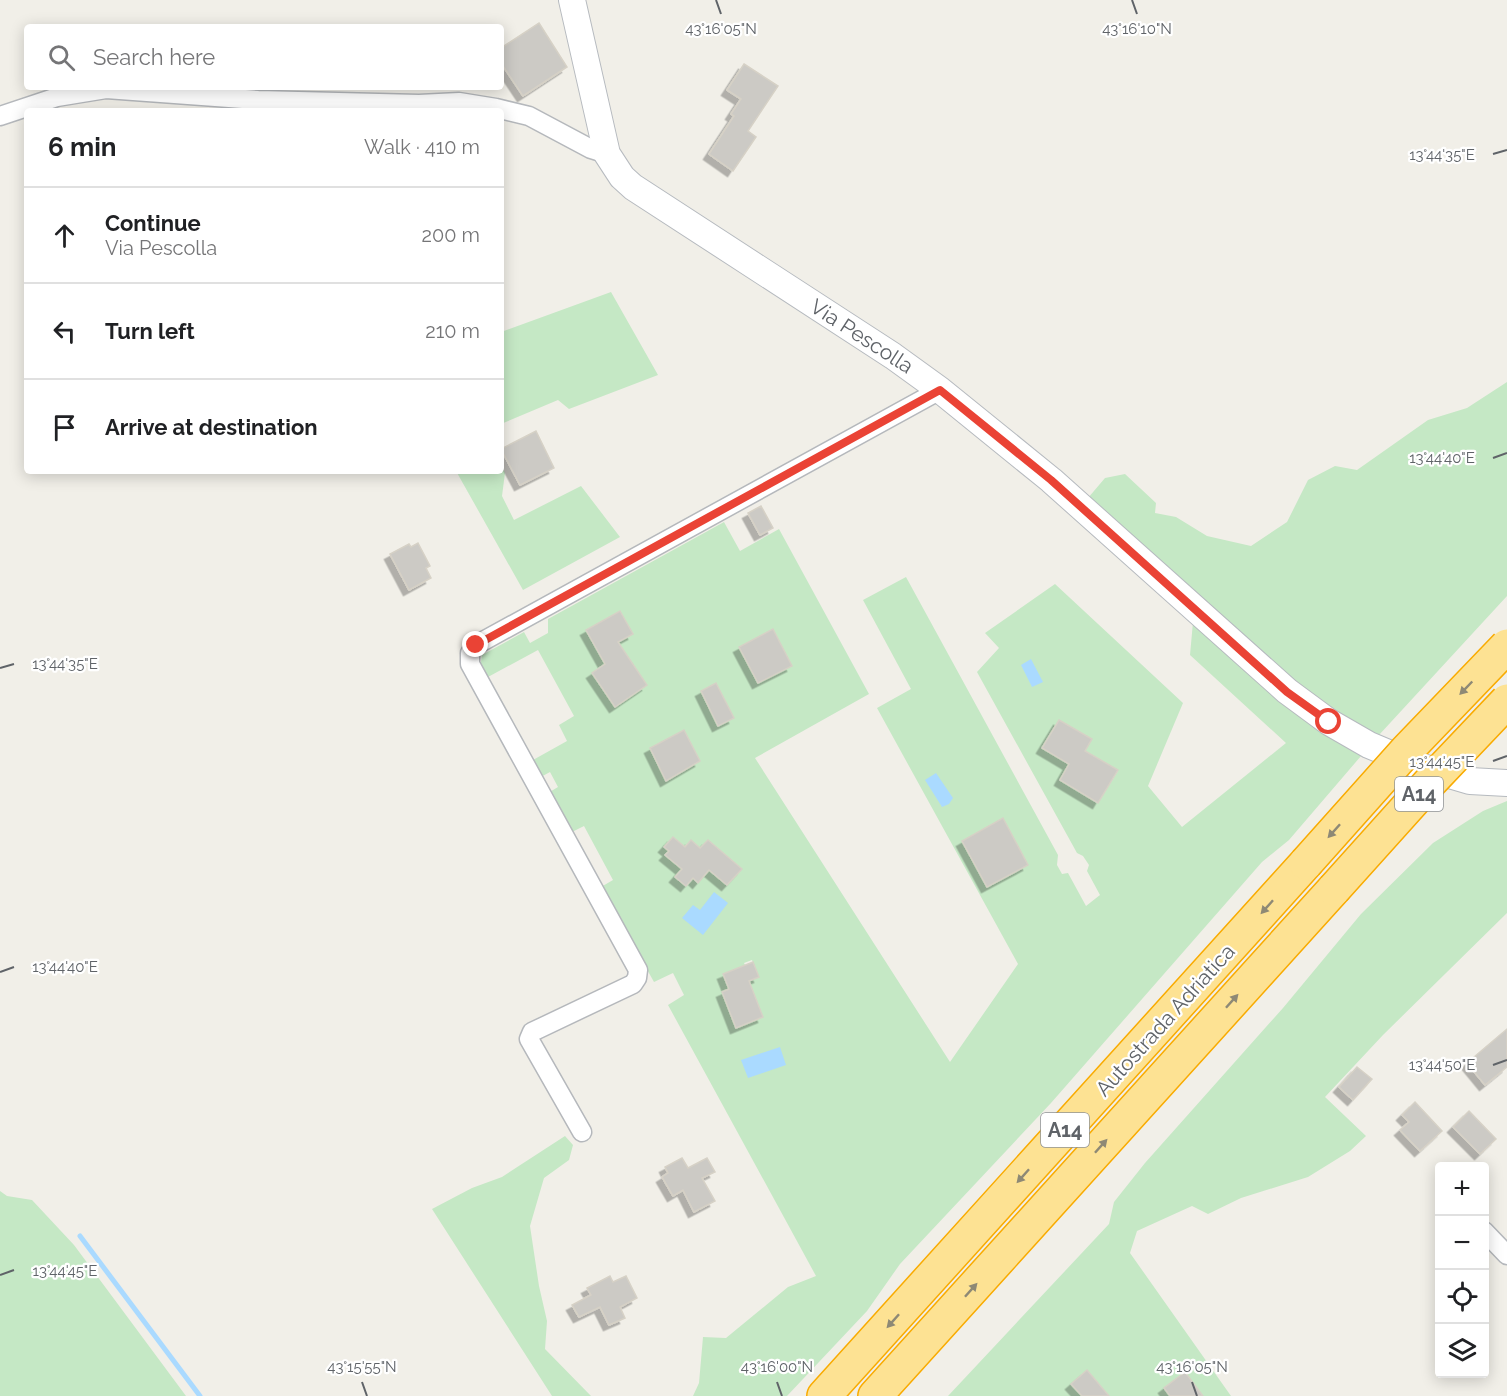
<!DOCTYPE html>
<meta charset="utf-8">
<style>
body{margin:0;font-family:Raleway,sans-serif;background:#f6f6f6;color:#202124}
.controls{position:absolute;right:18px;bottom:18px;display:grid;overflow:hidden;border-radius:6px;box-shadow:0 3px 15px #0003}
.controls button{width:54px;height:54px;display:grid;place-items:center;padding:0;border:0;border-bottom:2px solid #e0e0e0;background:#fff;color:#202124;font:30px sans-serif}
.stop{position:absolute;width:18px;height:18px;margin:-14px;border:4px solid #ea4335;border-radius:50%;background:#fff}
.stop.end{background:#ea4335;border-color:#fff;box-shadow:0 2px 6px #0008}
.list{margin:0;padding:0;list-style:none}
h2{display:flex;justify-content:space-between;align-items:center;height:78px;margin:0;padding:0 24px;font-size:26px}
h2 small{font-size:20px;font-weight:400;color:#757577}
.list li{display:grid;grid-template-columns:39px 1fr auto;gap:18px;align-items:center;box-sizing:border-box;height:96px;padding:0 24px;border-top:2px solid #e0e0e0}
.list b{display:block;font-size:22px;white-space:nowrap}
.list p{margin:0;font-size:20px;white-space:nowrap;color:#757577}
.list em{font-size:20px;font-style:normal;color:#757577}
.icon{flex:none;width:33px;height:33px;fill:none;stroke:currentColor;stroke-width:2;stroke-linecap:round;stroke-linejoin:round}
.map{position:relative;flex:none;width:1507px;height:1396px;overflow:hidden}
.search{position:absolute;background:#fff;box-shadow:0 3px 15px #0003;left:24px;top:24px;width:480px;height:66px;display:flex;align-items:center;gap:15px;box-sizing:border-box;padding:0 21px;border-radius:6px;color:#757577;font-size:22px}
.panel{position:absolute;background:#fff;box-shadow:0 3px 15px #0003;left:24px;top:108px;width:480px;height:366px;border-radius:6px}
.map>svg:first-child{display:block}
</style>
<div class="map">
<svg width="1507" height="1396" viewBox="0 0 1507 1396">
<defs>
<filter id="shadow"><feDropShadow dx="-5.5" dy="5.5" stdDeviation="0" flood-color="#0004"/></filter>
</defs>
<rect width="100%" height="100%" fill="#f1efe8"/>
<g fill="#c5e8c5" fill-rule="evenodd">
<path d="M 611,292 L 658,375 L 569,409 L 558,400 L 501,424 L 501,332 Z"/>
<path d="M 1507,382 L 1507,596 L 1379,735 L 1357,725 L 1315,701 L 1088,498 L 1105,478 L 1125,474 L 1156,503 L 1155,513 L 1176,517 L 1207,536 L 1251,546 L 1287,522 L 1308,480 L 1335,466 L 1357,470 L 1428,420 L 1467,408 Z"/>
<path d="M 501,464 L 505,473 L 502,496 L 514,520 L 581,486 L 620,537 L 523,590 L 456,471 L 501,471 Z"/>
<path d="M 724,522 L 740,551 L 779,529 L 869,694 L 755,758 L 950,1062 L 1018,964 L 877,708 L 911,689 L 863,600 L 906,577 L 1058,855 L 1057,865 L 1062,874 L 1068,873 L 1086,906 L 1100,895 L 1087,871 L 1089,865 L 1083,856 L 1077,853 L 977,672 L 999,648 L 985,633 L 1055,584 L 1183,703 L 1148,786 L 1182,827 L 1286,743 L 1190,655 L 1193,622 L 1280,699 L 1361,756 L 1289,840 L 1262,862 L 1051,1103 L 900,1264 L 867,1311 L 787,1396 L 693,1396 L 699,1383 L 703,1337 L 726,1338 L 788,1287 L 816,1276 L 668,1005 L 684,995 L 673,973 L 654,982 L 601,887 L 613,880 L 584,826 L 570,833 L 548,793 L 558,787 L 550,772 L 539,778 L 480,668 L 482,655 L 524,632 L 530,643 L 548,633 L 548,619 ZM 620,611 L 633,634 L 619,642 L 617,639 L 597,650 L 586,630 ZM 538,650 L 574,716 L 559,725 L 567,741 L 533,760 L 488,677 ZM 1059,720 L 1091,739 L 1085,751 L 1118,771 L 1098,803 L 1060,780 L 1069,764 L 1043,748 ZM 684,731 L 700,761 L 688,768 L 669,757 L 678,774 L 667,780 L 650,748 ZM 1002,819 L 987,887 L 962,841 ZM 691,840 L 700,848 L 708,840 L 741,869 L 727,885 L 709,870 L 698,882 L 693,878 L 686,886 L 675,877 L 684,866 L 677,860 L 674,863 L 665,855 C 673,846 681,852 691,840 ZM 752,960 L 759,977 L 749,981 L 763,1017 L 736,1027 L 729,989 L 723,974 L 745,965 L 744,963 Z"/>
<path d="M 1507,801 L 1507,913 L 1383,1035 L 1325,1097 L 1366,1136 L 1350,1151 L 1308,1177 L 1241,1198 L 1208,1214 L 1192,1206 L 1137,1231 L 1130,1253 L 1231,1396 L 1203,1396 L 1185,1372 L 1164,1388 L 1170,1396 L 1109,1396 L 1087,1370 L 1071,1384 L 1082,1396 L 948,1396 L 1109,1224 L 1114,1202 L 1145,1163 L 1283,1008 L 1361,914 L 1433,843 L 1483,811 Z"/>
<path d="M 565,1136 L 573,1145 L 569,1160 L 544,1178 L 530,1226 L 539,1286 L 547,1321 L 545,1349 L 591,1396 L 552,1396 L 432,1209 L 472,1188 L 502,1177 Z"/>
<path d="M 0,1191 L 7,1196 L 32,1200 L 74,1245 L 186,1396 L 0,1396 Z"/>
</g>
<g fill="#aadaff">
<path d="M 1031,659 L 1043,682 L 1032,687 L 1021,665 Z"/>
<path d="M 936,773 L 953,798 L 949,804 L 942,807 L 925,780 Z"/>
<path d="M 714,892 L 728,903 L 703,935 L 682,918 L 693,905 L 700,910 Z"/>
<path d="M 780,1047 L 786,1065 L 748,1078 L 741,1060 Z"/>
</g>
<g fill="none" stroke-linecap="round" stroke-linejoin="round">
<path stroke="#aadaff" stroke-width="5" d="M 80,1236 L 200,1396"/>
</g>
<g fill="#cccac5" stroke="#d6d1c6" stroke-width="1.5" filter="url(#shadow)">
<path d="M 539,23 L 567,67 L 523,96 L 501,63 L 501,48 Z"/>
<path d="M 744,64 L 778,86 L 748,131 L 756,137 L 733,171 L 709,154 L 734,116 L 731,114 L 741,99 L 727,90 Z"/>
<path d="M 536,431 L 554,468 L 520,485 L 501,449 Z"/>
<path d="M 761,506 L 773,528 L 760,535 L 748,513 Z"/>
<path d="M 418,543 L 430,566 L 426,568 L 431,578 L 409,590 L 390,554 L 409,544 L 411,547 Z"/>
<path d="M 620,611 L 633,634 L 618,642 L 647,685 L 615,707 L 592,673 L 605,664 L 586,630 Z"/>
<path d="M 773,629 L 792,666 L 758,683 L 739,647 Z"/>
<path d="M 716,683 L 734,718 L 718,726 L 701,691 Z"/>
<path d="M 1059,720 L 1092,739 L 1085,751 L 1118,770 L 1098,803 L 1060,780 L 1069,764 L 1042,748 Z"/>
<path d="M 684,730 L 700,761 L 666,781 L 650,748 Z"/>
<path d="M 1003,818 L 1028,865 L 987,887 L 962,841 Z"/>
<path d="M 673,837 L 685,847 L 691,840 L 700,848 L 708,840 L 742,869 L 727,885 L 709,870 L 698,883 L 693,878 L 686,886 L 675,877 L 682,869 L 665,855 L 669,851 L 664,847 Z"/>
<path d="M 753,962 L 759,977 L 749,981 L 763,1017 L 736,1028 L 722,992 L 729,989 L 723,974 Z"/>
<path d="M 1507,1029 L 1507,1067 L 1485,1085 L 1467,1063 Z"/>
<path d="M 1357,1067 L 1372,1079 L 1353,1100 L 1339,1087 Z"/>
<path d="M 1415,1102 L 1442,1131 L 1420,1151 L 1400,1130 L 1409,1122 L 1402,1115 Z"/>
<path d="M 1469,1111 L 1496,1139 L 1480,1154 L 1453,1127 Z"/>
<path d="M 682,1158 L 688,1168 L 707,1158 L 715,1172 L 702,1178 L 715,1201 L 694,1212 L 683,1190 L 673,1196 L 662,1177 L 668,1173 L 665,1167 Z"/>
<path d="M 610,1276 L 613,1282 L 626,1276 L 637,1298 L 620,1307 L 625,1318 L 609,1325 L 600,1307 L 579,1317 L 572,1305 L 591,1295 L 587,1288 Z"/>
<path d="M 1087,1370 L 1109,1396 L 1082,1396 L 1071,1384 Z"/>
<path d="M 1185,1372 L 1203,1396 L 1170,1396 L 1164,1388 Z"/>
</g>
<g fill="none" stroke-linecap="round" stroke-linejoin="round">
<defs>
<g id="street">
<path d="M 0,116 L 57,97 L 106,89 L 258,100 L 419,104 L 459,102 L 496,108 L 529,116 L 591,149 L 607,154"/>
<path d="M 582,1132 L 529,1039 L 532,1032 L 633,984 L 637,978 L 638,970 L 470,664 L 470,653 L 476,645 L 940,390"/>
<path d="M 1484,1231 L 1507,1255"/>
</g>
<path id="secondary" d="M 572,0 L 607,154 L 622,177 L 633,187 L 893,356 L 940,390 L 1051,480 L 1287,691 L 1329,722 L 1369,745 L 1419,766 L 1470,781 L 1507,783"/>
<g id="highway">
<path d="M 824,1396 L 1306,863"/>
<path d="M 875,1396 L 1334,889"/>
</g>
</defs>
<use href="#street" stroke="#b5b8bc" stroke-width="21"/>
<use href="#secondary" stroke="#b6babf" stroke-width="28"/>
<use href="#highway" stroke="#f9ab00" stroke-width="36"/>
<use href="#street" stroke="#fff" stroke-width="18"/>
<use href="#secondary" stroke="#fff" stroke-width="26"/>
<use href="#highway" stroke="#fde293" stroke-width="33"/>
<defs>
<g id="highway-bridge">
<path d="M 1306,863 L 1406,751 L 1507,646"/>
<path d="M 1334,889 L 1432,780 L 1507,701"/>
</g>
</defs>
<use href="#highway-bridge" stroke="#f9ab00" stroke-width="36" stroke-linecap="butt"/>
<use href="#highway-bridge" stroke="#fde293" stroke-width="33"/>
</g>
<defs><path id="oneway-solid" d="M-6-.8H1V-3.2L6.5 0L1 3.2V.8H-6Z" transform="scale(1.5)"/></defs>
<g fill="#8e8975">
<use href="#oneway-solid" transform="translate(1466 688) rotate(134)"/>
<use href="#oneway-solid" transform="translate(1334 831) rotate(132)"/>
<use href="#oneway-solid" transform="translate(1267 907) rotate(132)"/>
<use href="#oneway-solid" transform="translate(1232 1001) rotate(-48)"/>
<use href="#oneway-solid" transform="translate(1101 1146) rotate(-48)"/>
<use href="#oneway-solid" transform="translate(1023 1176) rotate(132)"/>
<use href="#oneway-solid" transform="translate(971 1290) rotate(-48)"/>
<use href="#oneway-solid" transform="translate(893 1321) rotate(132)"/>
</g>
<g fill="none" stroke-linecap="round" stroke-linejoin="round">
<path stroke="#ea4335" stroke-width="8" d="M 476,645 L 940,390 L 1051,480 L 1287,692 L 1329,722"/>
</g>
<path fill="none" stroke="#5f6368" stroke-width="2" d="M 716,0 L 721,14M 1132,0 L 1137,14M 1493,154 L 1507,150M 1493,458 L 1507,453M 0,668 L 14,664M 1493,761 L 1507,756M 0,972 L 14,967M 1493,1065 L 1507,1060M 0,1275 L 14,1270M 362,1382 L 367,1396M 777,1382 L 782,1396M 1192,1382 L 1197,1396"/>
<g text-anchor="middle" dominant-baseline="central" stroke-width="4.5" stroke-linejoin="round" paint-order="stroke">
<g fill="#fff" stroke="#8f9295" stroke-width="1.5">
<rect x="1395" y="777" width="48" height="34" rx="4.5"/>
<rect x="1041" y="1113" width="48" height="34" rx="4.5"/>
</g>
<g font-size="20" font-weight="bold" fill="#5f6368">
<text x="1419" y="794">A14</text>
<text x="1065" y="1130">A14</text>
</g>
<g font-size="21" fill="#5f6368" stroke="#fff">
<text transform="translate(862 336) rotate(33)">Via Pescolla</text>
<text transform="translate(1165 1020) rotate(-48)">Autostrada Adriatica</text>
</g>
</g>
<g font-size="15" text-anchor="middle" fill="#5f6368" stroke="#fff" stroke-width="4.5" stroke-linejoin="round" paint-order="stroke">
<text x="721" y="34">43°16'05"N</text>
<text x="1137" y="34">43°16'10"N</text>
<text x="1442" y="160">13°44'35"E</text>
<text x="1442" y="463">13°44'40"E</text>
<text x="65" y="669">13°44'35"E</text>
<text x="1442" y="767">13°44'45"E</text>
<text x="65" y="972">13°44'40"E</text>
<text x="1442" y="1070">13°44'50"E</text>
<text x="65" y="1276">13°44'45"E</text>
<text x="362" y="1372">43°15'55"N</text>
<text x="777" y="1372">43°16'00"N</text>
<text x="1192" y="1372">43°16'05"N</text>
</g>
</svg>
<div class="controls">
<button>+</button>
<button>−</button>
<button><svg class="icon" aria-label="locate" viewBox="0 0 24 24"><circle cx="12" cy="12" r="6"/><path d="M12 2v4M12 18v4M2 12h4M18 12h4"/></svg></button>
<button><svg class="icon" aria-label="layers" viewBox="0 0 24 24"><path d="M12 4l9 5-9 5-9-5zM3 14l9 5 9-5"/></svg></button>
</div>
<div class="stop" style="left:1329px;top:722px"></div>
<div class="stop end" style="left:476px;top:645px"></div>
<div class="search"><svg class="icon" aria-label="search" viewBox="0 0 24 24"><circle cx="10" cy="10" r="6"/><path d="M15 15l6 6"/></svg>Search here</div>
<section class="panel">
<h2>6 min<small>Walk · 410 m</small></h2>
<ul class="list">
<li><svg class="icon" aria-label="ahead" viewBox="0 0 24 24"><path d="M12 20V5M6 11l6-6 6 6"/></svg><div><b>Continue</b><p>Via Pescolla</p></div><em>200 m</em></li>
<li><svg class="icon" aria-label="left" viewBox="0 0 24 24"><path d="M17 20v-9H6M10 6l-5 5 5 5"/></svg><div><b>Turn left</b></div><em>210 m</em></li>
<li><svg class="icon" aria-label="arrive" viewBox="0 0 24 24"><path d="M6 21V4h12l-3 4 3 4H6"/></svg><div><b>Arrive at destination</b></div></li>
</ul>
</section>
</div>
